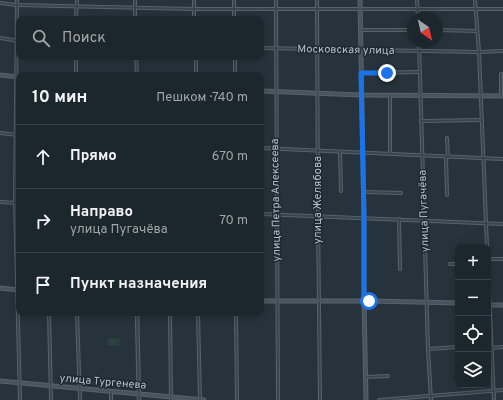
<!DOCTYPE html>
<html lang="ru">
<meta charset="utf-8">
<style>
body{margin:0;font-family:Overpass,sans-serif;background:#293239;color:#f1f3f6}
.controls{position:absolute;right:12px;bottom:12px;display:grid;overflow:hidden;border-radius:8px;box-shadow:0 2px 10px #0003}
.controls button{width:36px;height:36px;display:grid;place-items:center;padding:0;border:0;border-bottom:1px solid #3a4349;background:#1c262d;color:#f1f3f6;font:20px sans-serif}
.compass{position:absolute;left:407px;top:12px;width:36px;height:36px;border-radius:50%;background:#1c262d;box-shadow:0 2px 10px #0003;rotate:146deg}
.stop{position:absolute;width:12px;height:12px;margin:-9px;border:3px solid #1a73e8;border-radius:50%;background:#fff}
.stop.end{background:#1a73e8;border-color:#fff;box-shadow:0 1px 4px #0008}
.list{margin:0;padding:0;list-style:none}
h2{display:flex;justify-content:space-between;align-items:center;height:52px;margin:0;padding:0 16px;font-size:17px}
h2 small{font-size:13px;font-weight:400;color:#a0a5aa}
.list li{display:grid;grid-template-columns:26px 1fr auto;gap:12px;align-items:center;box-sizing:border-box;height:64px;padding:0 16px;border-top:1px solid #3a4349}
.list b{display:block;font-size:15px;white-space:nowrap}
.list p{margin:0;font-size:13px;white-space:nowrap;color:#a0a5aa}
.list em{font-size:13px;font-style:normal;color:#a0a5aa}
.icon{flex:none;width:22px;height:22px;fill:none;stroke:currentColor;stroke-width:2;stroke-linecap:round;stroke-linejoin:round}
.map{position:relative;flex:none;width:503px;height:400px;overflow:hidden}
.search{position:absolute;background:#1c262d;box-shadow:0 2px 10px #0003;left:16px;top:16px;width:248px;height:44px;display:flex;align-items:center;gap:10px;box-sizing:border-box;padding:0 14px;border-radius:8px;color:#a0a5aa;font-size:15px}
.panel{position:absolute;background:#1c262d;box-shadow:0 2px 10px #0003;left:16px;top:72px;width:248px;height:244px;border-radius:8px}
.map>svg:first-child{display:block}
</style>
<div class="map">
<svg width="503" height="400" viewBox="0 0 503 400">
<rect width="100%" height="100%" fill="#26333c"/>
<path fill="#2b413f" d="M 108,338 L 120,339 L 119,346 L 107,345 Z"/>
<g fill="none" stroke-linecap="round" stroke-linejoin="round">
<defs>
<g id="minor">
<path d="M 17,0 L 15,202 L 20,400"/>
<path d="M 135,0 L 135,19"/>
<path d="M 194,0 L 194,19"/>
<path d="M 234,0 L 234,19"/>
<path d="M 276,0 L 278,400"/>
<path d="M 317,0 L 318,216 L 320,400"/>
<path d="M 417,0 L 418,18"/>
<path d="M 475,0 L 479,52 L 487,247"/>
<path d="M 0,3 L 17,5 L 194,9 L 503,9"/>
<path d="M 76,19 L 77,0"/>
<path d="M 360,30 L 413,30"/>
<path d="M 437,30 L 477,31"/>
<path d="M 0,38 L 19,41"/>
<path d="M 419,42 L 428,349 L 431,400"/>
<path d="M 261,48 L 479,52 L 503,51"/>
<path d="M 136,57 L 137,75"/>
<path d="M 196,57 L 196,75"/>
<path d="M 235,57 L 235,75"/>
<path d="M 361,73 L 420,72"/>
<path d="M 76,75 L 76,57"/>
<path d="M 390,95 L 390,154"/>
<path d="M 501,96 L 501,74"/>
<path d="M 421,121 L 482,120"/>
<path d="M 0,133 L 19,135"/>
<path d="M 447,138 L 448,157"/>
<path d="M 261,148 L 503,159"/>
<path d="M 340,152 L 341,191"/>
<path d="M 446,157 L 447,195"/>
<path d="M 363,192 L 401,193"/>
<path d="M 0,202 L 19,203"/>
<path d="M 261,214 L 503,224"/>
<path d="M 399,219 L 400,269"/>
<path d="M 488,259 L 503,259"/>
<path d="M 450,264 L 458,264"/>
<path d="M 488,270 L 494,400"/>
<path d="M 49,313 L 51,400"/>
<path d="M 77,313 L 80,400"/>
<path d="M 170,313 L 171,400"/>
<path d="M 198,313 L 200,400"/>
<path d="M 236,313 L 237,400"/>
<path d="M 491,348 L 503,347"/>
<path d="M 428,349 L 458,347"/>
<path d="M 366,377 L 388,376"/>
<path d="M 111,392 L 111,400"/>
<path d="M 379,400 L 503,390"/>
</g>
<path id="tertiary" d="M 137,313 L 139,400"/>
<g id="secondary">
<path d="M 360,0 L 364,217 L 364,301 L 366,400"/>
<path d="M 0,75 L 19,77"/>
<path d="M 261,91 L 361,95 L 503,96"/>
<path d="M 0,288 L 19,290"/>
<path d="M 261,301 L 371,301 L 458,303"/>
<path d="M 488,305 L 503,305"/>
<path d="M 0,381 L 204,400"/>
</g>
</defs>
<use href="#minor" stroke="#58626a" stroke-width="4"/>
<use href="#tertiary" stroke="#58626a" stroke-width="4.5"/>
<use href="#secondary" stroke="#58626a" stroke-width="5"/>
<use href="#minor" stroke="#3a444c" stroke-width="2"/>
<use href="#tertiary" stroke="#3a444c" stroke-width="2.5"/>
<use href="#secondary" stroke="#48545f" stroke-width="3"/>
</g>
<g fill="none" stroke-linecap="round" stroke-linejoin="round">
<path stroke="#1a73e8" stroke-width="5" d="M 369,301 L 364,301 L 364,217 L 361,73 L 387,73"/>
</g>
<g text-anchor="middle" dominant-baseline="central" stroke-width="3" stroke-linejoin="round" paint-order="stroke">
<g font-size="11" fill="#b6bfc7" stroke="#1f2931">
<text transform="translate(346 50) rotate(1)">Московская улица</text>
<text transform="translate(276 200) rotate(-91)">улица Петра Алексеева</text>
<text transform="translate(318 200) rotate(-90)">улица Желябова</text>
<text transform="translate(424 211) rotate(-92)">улица Пугачёва</text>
<text transform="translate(103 382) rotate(5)">улица Тургенева</text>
</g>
</g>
</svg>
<div class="controls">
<button>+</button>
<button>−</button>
<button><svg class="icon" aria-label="locate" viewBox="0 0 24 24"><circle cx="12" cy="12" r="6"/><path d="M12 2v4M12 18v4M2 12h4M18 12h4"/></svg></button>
<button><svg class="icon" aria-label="layers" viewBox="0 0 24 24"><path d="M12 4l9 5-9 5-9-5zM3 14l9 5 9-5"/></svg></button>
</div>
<svg class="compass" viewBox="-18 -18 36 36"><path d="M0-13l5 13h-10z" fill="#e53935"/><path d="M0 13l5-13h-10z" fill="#a0a5aa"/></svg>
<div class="stop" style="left:369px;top:301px"></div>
<div class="stop end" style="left:387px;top:73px"></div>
<div class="search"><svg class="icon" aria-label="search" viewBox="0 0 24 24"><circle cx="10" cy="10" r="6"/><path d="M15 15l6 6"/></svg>Поиск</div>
<section class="panel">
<h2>10 мин<small>Пешком · 740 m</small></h2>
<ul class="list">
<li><svg class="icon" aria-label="ahead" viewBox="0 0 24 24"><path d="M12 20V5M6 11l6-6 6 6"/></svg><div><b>Прямо</b></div><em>670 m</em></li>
<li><svg class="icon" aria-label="right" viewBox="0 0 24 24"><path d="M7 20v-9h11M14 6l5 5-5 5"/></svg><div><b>Направо</b><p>улица Пугачёва</p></div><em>70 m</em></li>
<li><svg class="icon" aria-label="arrive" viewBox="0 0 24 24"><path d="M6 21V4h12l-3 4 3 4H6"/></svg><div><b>Пункт назначения</b></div></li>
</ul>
</section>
</div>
